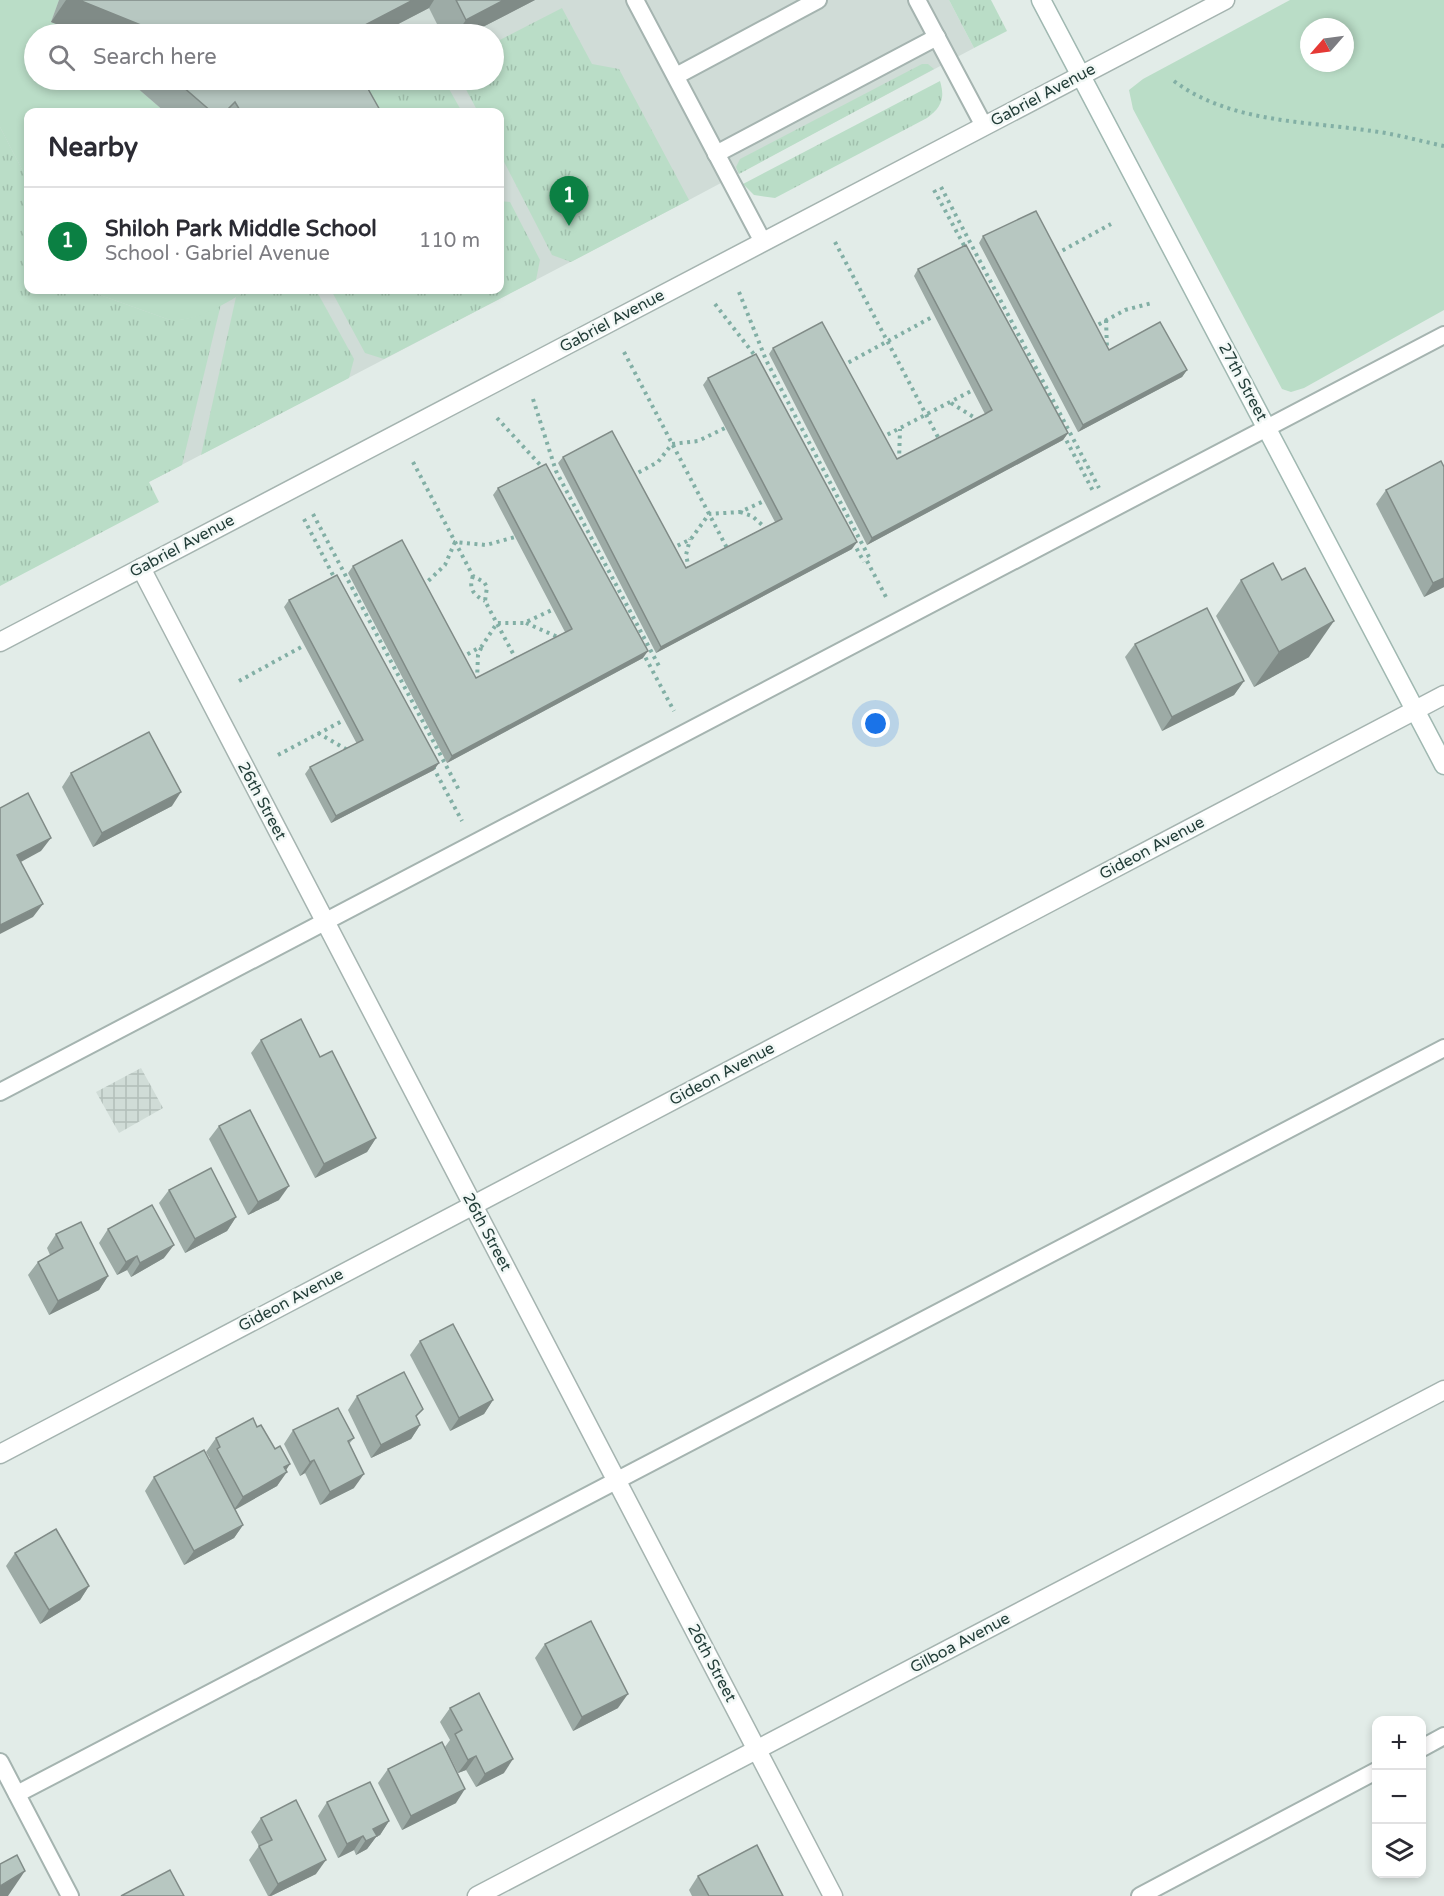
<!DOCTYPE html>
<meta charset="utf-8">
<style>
body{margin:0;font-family:"Varela Round",sans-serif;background:#f2f2f3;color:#2b2b33}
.controls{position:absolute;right:18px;bottom:18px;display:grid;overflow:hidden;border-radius:12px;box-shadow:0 3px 9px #0003}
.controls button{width:54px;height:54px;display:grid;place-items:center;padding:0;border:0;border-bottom:2px solid #e1e1e2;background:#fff;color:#2b2b33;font:30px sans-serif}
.compass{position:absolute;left:1300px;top:18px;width:54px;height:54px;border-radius:50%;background:#fff;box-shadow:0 3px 9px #0003;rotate:242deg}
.you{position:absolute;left:876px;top:724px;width:21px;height:21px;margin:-15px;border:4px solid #fff;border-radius:50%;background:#1a73e8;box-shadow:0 0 0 9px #1a73e833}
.badge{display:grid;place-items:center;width:39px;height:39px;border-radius:50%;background:#0b8043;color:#fff;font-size:20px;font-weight:700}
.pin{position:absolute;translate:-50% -50px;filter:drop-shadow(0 2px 3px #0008)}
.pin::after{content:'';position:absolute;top:32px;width:21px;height:18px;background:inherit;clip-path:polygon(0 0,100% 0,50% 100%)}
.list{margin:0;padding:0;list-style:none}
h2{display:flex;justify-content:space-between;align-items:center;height:78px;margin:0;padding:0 24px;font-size:26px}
h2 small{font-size:20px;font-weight:400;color:#7c7c81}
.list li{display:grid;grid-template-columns:39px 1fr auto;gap:18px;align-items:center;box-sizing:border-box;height:108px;padding:0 24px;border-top:2px solid #e1e1e2}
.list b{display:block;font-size:22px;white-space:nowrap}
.list p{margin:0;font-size:20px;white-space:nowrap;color:#7c7c81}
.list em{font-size:20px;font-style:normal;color:#7c7c81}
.icon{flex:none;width:33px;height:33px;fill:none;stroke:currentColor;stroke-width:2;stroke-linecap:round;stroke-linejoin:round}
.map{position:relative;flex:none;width:1444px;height:1896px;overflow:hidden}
.search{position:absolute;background:#fff;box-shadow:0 3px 9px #0003;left:24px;top:24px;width:480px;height:66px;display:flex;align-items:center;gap:15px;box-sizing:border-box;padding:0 21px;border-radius:33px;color:#7c7c81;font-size:22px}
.panel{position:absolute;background:#fff;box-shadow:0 3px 9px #0003;left:24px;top:108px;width:480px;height:186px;border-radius:12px}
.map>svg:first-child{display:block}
</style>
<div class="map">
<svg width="1444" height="1896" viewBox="0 0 1444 1896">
<defs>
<pattern id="industrial-grid" width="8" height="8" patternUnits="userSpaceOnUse" patternTransform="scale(1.5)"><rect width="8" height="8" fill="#d0dcd7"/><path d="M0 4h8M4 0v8" fill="none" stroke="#b2beb9"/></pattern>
<pattern id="grass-tufts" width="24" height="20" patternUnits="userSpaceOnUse" patternTransform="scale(1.5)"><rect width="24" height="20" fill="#baddc7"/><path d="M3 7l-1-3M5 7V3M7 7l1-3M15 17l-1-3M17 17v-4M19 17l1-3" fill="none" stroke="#a0bfac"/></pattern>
</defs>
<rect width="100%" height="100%" fill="#e2ece8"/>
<path fill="#d0dcd7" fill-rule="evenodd" d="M 0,0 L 949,0 L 974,48 L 689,200 L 149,482 L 48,290 L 500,290 L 500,112 L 28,112 L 28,253 L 0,198 ZM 34,34 L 494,34 L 494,80 L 34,80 Z"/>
<path fill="url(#industrial-grid)" d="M 141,1068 L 163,1108 L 119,1133 L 96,1092 Z"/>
<g fill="url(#grass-tufts)">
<path d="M 949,0 L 991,0 L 1007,31 L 974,48 Z"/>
<path d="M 562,8 L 592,64 L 619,69 L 689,200 L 571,262 L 552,255 L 500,154 L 500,112 L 478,112 L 461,80 L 494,80 L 494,43 Z"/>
<path d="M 922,64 L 928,64 L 934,69 L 739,174 L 736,167 L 740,159 Z"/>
<path d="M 332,80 L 444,80 L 462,112 L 349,112 Z"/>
<path d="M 940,81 C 945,98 942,107 927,118 L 775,198 L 754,195 L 743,184 Z"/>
<path d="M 0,127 L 28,181 L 28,290 L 86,290 L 170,320 C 190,321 204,313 221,304 L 182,465 L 149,482 L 159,502 L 0,586 Z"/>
<path d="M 500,201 L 510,202 L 540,260 L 536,280 L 384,359 L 365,353 L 331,290 L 500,290 Z"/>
<path d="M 249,290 L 316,290 L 354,359 L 349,378 L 201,455 L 236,297 Z"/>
</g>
<g fill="#baddc7" fill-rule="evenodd">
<path d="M 0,0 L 59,0 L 51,22 L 82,34 L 34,34 L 34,80 L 128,80 L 165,112 L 28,112 L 28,181 L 0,127 Z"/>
<path d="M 1290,0 L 1444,0 L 1444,310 L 1304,388 L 1291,392 L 1282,389 L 1133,109 L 1129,90 L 1143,79 ZM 1309,27 L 1345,27 L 1345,63 L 1309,63 Z"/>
<path d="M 86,290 L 249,290 C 224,303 199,322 170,320 Z"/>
</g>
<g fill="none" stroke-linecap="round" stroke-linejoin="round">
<defs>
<g id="lane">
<path d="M 635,0 L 763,242"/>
<path d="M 917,0 L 984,126"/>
<path d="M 676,76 L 818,0"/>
<path d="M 716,154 L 937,37"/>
<path d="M 0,1092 L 1444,335"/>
<path d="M 1422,1748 L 1444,1736"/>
<path d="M 0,1762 L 70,1896"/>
<path d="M 17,1794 L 1444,1048"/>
<path d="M 1140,1896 L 1376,1771"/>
</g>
<g id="street">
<path d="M 141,568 L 833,1896"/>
<path d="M 0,642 L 1225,0"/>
<path d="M 0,1454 L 1444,695"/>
<path d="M 477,1896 L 1444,1390"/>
</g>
<path id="secondary" d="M 1041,0 L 1444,765"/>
</defs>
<use href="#lane" stroke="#a5b4b0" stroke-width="20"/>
<use href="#street" stroke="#a5b4b0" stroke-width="21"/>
<use href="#secondary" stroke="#a0b8b1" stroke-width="21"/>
<g stroke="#82afa5" stroke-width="4" stroke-dasharray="3 4.5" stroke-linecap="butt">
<path d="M 1174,81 C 1230,123 1306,121 1372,131 C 1396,134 1420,141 1444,146"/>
<path d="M 941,187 L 1099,488"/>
<path d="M 934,190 L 966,249"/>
<path d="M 835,242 L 940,441"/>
<path d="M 1056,254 L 1111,224"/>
<path d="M 739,292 L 766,360 L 870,559"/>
<path d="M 715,304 L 756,357"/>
<path d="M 1106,320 L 1107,348"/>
<path d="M 1092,328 L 1125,310 L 1152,303"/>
<path d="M 624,352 L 728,550"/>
<path d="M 842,366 L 934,316"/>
<path d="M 533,399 L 556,471 L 660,668"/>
<path d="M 951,403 L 980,421"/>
<path d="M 497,418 L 543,468"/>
<path d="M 1063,434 L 1093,491"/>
<path d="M 881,438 L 973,390"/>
<path d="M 899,461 L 900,429"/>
<path d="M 413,462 L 473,576 L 484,582 L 487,587 L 485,601 L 517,661"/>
<path d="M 632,476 L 658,462 L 672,444 L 698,441 L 725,428"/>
<path d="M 740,512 L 752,516 L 768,530"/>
<path d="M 313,514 L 459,790"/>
<path d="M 304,519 L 335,579"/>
<path d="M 853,542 L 864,562"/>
<path d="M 671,549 L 691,539 L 709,514 L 740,512 L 764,501"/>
<path d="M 867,561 L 886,597"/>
<path d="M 689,569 L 686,555 L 690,539"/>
<path d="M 473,576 C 468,589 474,595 485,601"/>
<path d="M 423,586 L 445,565 L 455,542 L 486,545 L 515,537"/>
<path d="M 526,623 L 560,638"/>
<path d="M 642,651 L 674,711"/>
<path d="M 461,658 L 482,646 L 497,623 L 524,623 L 554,609"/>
<path d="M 477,680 L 478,655 L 482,646"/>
<path d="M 239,681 L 305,645"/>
<path d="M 318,733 L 349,751"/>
<path d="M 278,755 L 344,720"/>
<path d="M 433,767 L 462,821"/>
</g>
<use href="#lane" stroke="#fff" stroke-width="16"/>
<use href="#street" stroke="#fff" stroke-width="18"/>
<use href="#secondary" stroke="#fff" stroke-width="18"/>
</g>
<g fill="#9daba6">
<path d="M 59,0 L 535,0 L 469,34 L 442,34 L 429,8 L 379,34 L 82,34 L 51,22 Z"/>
<path d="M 128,80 L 363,80 L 381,112 L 165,112 Z"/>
<path d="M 983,236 L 1109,350 L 1187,370 L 1182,377 L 1078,432 L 979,243 Z"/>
<path d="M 918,269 L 1068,433 L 1063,440 L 867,545 L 769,354 L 773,348 L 897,459 L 985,414 L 914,276 Z"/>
<path d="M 708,378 L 852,549 L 656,653 L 558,463 L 563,457 L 686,568 L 775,522 L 703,385 Z"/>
<path d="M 1444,467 L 1444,587 L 1424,597 L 1376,504 L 1386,490 Z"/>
<path d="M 498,488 L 643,658 L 447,763 L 348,573 L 353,566 L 476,678 L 565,632 L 493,495 Z"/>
<path d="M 1241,580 L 1309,657 L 1254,687 L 1216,616 Z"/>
<path d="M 289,600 L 434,770 L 331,823 L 305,774 L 310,767 L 357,744 L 284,607 Z"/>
<path d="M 1135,644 L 1244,681 L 1234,695 L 1162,731 L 1125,657 Z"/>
<path d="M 71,773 L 172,806 L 93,847 L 62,787 Z"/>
<path d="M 261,1040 L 320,1057 L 376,1138 L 367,1152 L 315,1178 L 251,1053 Z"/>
<path d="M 219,1126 L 279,1200 L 248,1215 L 209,1139 Z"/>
<path d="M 169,1190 L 236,1217 L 227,1231 L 185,1253 L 159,1203 Z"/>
<path d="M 108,1229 L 164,1258 L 131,1277 L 127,1270 L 117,1275 L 99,1243 Z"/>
<path d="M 56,1234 L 108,1276 L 99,1290 L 49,1315 L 28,1275 L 38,1262 L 50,1255 L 47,1248 Z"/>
<path d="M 420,1341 L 493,1400 L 484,1414 L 450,1431 L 410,1355 Z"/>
<path d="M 357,1396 L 417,1417 L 420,1425 L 411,1439 L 371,1458 L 348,1410 Z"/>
<path d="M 257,1427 L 286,1470 L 277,1486 L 235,1509 L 243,1525 L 234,1538 L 184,1565 L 145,1491 L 154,1477 L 209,1460 L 210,1459 L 206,1452 L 216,1438 Z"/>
<path d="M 293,1430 L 354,1438 L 349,1444 L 354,1488 L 320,1505 L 305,1473 L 300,1476 L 284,1444 Z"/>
<path d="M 15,1553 L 89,1586 L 80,1600 L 40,1624 L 6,1566 Z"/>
<path d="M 545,1644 L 618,1708 L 573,1731 L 535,1658 Z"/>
<path d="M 450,1708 L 504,1773 L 476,1787 L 466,1770 L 458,1773 L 445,1747 L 450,1740 L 440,1722 Z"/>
<path d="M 388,1769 L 456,1803 L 402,1830 L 378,1783 Z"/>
<path d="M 327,1802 L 389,1821 L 380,1835 L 376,1837 L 367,1849 L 356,1855 L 354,1850 L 338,1858 L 318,1816 Z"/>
<path d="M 261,1818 L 316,1874 L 271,1896 L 268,1896 L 249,1860 L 259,1846 L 251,1832 Z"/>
<path d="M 698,1876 L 783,1896 L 692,1896 L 689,1890 Z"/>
</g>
<g fill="#808b87">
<path d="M 66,0 L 79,0 L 163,34 L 82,34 L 51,22 Z"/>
<path d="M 413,0 L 434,0 L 429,8 L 379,34 L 348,34 Z"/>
<path d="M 504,0 L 535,0 L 469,34 L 456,34 L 466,20 Z"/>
<path d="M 1187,370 L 1182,377 L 1078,432 L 1083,425 Z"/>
<path d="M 1068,433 L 1063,440 L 867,545 L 872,538 Z"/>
<path d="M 857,542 L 852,549 L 656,653 L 661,647 Z"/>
<path d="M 1444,578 L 1444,587 L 1424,597 L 1433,583 Z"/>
<path d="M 1334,621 L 1309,657 L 1254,687 L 1279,652 Z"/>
<path d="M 648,651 L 643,658 L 447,763 L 452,756 Z"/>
<path d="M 1244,681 L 1234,695 L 1162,731 L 1172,717 Z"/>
<path d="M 439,763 L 434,770 L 331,823 L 336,816 Z"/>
<path d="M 181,792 L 172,806 L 93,847 L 102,833 Z"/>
<path d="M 51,838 L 41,851 L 8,869 L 17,855 Z"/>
<path d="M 43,904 L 33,917 L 0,934 L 0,925 Z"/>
<path d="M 376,1138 L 367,1152 L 315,1178 L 324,1164 Z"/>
<path d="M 289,1186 L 279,1200 L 248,1215 L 258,1202 Z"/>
<path d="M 236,1217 L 227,1231 L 185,1253 L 195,1239 Z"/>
<path d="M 174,1245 L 164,1258 L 131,1277 L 140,1263 Z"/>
<path d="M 137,1256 L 127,1270 L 117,1275 L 126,1262 Z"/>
<path d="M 108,1276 L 99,1290 L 49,1315 L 58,1301 Z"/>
<path d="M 493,1400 L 484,1414 L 450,1431 L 459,1418 Z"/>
<path d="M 420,1425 L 411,1439 L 371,1458 L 381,1445 Z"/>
<path d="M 314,1460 L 305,1473 L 300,1476 L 310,1462 Z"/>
<path d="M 290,1464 L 283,1475 L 287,1472 L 277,1486 L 233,1511 L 243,1497 L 284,1467 Z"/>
<path d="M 364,1474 L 354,1488 L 320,1505 L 330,1492 Z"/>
<path d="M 243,1525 L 234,1538 L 184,1565 L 194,1551 Z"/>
<path d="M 89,1586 L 80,1600 L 40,1624 L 49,1610 Z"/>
<path d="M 628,1694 L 618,1708 L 573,1731 L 582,1717 Z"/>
<path d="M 476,1756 L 466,1770 L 458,1773 L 468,1760 Z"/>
<path d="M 513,1759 L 504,1773 L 476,1787 L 485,1774 Z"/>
<path d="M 465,1789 L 456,1803 L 402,1830 L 411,1816 Z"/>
<path d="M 389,1821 L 380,1835 L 376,1837 L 367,1849 L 356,1855 L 373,1829 Z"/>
<path d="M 363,1836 L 354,1850 L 338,1858 L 347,1844 Z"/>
<path d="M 326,1860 L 316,1874 L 271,1896 L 269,1896 L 278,1884 Z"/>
<path d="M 25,1871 L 8,1896 L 0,1896 L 0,1886 Z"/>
</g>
<g fill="#b7c7c1" stroke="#808b87" stroke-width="1.5">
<path d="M 79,0 L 413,0 L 348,34 L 162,34 L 163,34 Z"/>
<path d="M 456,0 L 504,0 L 466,20 Z"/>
<path d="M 175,80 L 363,80 L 381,112 L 241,112 L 235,102 L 225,112 L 212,112 Z"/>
<path d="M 1036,211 L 1109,350 L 1160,322 L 1187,370 L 1083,425 L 983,236 Z"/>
<path d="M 966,245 L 1068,433 L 872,538 L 773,348 L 822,322 L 897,459 L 985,414 L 992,410 L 918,269 Z"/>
<path d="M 756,354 L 857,542 L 661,647 L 563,457 L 612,431 L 686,568 L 782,519 L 708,378 Z"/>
<path d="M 1441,461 L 1444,467 L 1444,578 L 1433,583 L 1386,490 Z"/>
<path d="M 546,464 L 648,651 L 452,756 L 353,566 L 402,540 L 476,678 L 572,629 L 498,488 Z"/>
<path d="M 1273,563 L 1282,580 L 1305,568 L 1334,621 L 1279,652 L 1241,580 Z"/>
<path d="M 337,575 L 439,763 L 336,816 L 310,767 L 363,740 L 289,600 Z"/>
<path d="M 1207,608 L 1244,681 L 1172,717 L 1135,644 Z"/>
<path d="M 149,732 L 181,792 L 102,833 L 71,773 Z"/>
<path d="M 28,793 L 51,838 L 17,855 L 43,904 L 0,925 L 0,808 Z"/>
<path d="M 301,1019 L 320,1057 L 332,1051 L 376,1138 L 324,1164 L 261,1040 Z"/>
<path d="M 250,1110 L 289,1186 L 258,1202 L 219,1126 Z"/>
<path d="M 211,1168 L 236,1217 L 195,1239 L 169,1190 Z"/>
<path d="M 152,1205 L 174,1245 L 140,1263 L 137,1256 L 126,1262 L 108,1229 Z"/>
<path d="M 81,1222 L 108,1276 L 58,1301 L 38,1262 L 63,1248 L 56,1234 Z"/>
<path d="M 453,1324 L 493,1400 L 459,1418 L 420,1341 Z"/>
<path d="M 404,1372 L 423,1409 L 416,1416 L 420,1425 L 381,1445 L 357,1396 Z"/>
<path d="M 338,1408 L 354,1438 L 348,1441 L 364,1474 L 330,1492 L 314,1460 L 310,1462 L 293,1430 Z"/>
<path d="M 253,1418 L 257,1427 L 261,1425 L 275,1449 L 280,1446 L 290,1464 L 284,1467 L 287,1472 L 243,1497 L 217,1449 L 220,1447 L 216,1438 Z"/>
<path d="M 204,1450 L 243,1525 L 194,1551 L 154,1477 Z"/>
<path d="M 56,1529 L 89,1586 L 49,1610 L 15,1553 Z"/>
<path d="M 591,1621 L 628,1694 L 582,1717 L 545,1644 Z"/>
<path d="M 479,1693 L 513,1759 L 485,1774 L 476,1756 L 468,1760 L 455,1734 L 462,1730 L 450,1708 Z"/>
<path d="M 442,1742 L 465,1789 L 411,1816 L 388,1769 Z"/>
<path d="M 370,1782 L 389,1821 L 373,1829 L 377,1836 L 366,1841 L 363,1836 L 347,1844 L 327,1802 Z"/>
<path d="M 296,1800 L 326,1860 L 278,1884 L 259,1846 L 272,1840 L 261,1818 Z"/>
<path d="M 757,1845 L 783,1896 L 709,1896 L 698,1876 Z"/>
<path d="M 17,1855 L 25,1871 L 0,1886 L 0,1864 Z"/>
<path d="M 170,1870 L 184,1896 L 121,1896 Z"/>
</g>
<g text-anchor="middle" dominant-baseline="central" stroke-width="5" stroke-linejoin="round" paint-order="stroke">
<g font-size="16" fill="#223d38" stroke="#f2f8f6">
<text transform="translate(1043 95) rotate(-28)">Gabriel Avenue</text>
<text transform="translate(612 321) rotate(-28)">Gabriel Avenue</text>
<text transform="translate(1243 382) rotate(62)">27th Street</text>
<text transform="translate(182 546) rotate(-28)">Gabriel Avenue</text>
<text transform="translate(262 801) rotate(62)">26th Street</text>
<text transform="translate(1152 848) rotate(-28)">Gideon Avenue</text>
<text transform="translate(722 1074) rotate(-28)">Gideon Avenue</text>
<text transform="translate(487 1232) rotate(62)">26th Street</text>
<text transform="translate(291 1300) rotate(-28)">Gideon Avenue</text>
<text transform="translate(960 1643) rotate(-28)">Gilboa Avenue</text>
<text transform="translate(712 1663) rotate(62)">26th Street</text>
</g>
</g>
</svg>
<div class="controls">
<button>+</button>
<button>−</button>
<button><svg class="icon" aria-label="layers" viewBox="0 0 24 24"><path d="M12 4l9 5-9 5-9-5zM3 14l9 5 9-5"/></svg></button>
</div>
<svg class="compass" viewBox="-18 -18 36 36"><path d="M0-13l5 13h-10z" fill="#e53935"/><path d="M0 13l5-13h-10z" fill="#7c7c81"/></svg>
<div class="you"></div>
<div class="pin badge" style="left:569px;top:226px">1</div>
<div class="search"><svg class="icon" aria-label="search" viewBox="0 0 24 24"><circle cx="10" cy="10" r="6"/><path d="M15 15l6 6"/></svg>Search here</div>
<section class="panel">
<h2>Nearby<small></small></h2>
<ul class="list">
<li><span class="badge">1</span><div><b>Shiloh Park Middle School</b><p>School · Gabriel Avenue</p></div><em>110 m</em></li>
</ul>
</section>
</div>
